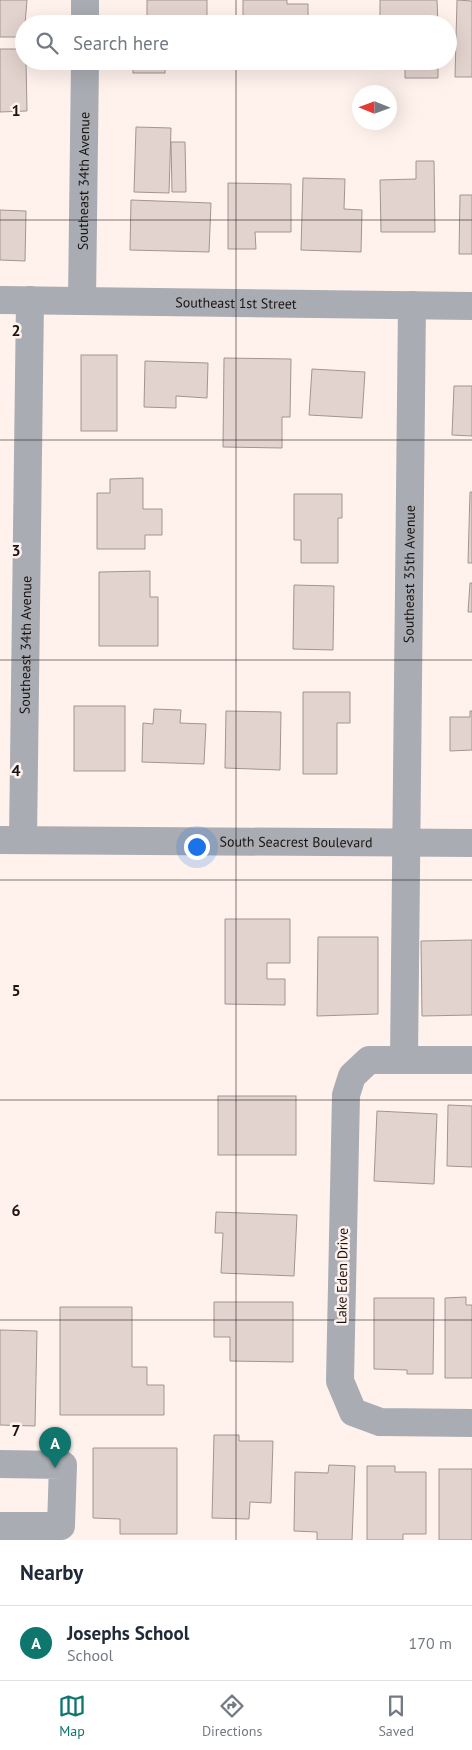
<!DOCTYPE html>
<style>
body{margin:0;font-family:"PT Sans",sans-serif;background:#f2f2f3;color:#1f2937}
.compass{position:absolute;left:352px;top:85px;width:45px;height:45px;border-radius:50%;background:#fff;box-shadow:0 5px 20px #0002;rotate:271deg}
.you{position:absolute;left:196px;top:846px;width:18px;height:18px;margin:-12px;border:4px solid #fff;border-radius:50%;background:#1a73e8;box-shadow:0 0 0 8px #1a73e833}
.badge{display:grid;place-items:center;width:32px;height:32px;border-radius:50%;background:#0f766e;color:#fff;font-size:16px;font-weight:700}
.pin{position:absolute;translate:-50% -41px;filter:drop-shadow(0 1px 2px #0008)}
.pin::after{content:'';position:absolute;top:26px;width:18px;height:15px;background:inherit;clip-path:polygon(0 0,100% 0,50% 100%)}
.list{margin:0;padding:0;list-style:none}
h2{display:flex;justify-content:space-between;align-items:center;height:65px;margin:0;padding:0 20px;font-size:21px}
h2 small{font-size:16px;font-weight:400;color:#747a83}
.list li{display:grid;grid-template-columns:32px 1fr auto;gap:15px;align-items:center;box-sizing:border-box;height:75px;padding:0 20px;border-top:1px solid #e0e1e3}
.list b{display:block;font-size:19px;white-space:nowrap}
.list p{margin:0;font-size:16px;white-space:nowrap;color:#747a83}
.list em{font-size:16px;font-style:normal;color:#747a83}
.icon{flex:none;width:28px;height:28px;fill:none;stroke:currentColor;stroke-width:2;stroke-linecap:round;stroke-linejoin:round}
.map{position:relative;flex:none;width:472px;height:1540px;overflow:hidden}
.search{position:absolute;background:#fff;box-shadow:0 5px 20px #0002;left:15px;right:15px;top:15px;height:55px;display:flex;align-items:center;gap:12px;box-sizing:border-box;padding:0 18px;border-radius:28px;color:#747a83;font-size:19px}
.sheet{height:140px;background:#fff}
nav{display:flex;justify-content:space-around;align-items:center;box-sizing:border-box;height:70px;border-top:1px solid #e0e1e3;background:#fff;font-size:14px;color:#747a83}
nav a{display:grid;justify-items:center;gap:2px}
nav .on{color:#0f766e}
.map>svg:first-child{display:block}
</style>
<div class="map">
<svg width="472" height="1540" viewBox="0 0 472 1540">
<rect width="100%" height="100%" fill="#fff2ed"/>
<g fill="#e3d3ce" stroke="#a39490">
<path d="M 0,0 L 27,0 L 24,37 L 0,37 Z"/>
<path d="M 147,0 L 207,0 L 207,24 L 133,24 L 147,23 Z"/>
<path d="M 243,0 L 287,0 L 287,4 L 308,4 L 308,20 L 339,20 L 339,24 L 243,24 Z"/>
<path d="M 380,0 L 437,0 L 438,24 L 380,24 Z"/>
<path d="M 457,0 L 472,1 L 472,77 L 455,77 Z"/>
<path d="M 0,49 L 24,49 L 24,61 L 26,61 L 27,111 L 0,112 Z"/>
<rect x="133" y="61" width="32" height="12"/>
<path d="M 387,61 L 438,61 L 438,78 L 405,78 L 405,64 L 387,64 Z"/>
<path d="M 136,127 L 171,128 L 169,193 L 134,192 Z"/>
<path d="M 171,142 L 185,142 L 186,192 L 172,192 Z"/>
<path d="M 416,161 L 434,161 L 435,232 L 381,232 L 380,180 L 416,179 Z"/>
<path d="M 303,178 L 345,179 L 344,209 L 362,210 L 361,252 L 301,250 Z"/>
<path d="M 228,183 L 291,184 L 291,232 L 255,232 L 256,249 L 228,249 Z"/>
<path d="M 460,195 L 472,195 L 472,254 L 459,254 Z"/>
<path d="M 131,200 L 211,203 L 209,252 L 130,250 Z"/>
<path d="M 0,210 L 26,211 L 25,261 L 0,260 Z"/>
<rect x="81" y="355" width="36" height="76"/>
<path d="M 224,358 L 291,359 L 290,417 L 282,417 L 282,448 L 223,447 Z"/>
<path d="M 145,361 L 208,363 L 207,398 L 176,396 L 176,408 L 144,407 Z"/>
<path d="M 312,369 L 365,372 L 362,418 L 309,415 Z"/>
<path d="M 454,386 L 472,386 L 472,436 L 452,435 Z"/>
<path d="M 143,478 L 143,509 L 162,509 L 162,535 L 145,535 L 145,549 L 97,549 L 97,493 L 110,493 L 110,479 Z"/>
<path d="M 470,492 L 472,492 L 472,563 L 468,563 Z"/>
<path d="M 294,494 L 342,494 L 342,518 L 338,518 L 338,563 L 301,563 L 301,540 L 294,540 Z"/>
<path d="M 150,571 L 150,597 L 158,597 L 158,646 L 99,646 L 99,572 Z"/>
<path d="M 470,583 L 472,583 L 472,612 L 468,612 Z"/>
<path d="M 294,585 L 334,586 L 333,650 L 293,649 Z"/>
<path d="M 303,692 L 350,692 L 350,723 L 337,723 L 337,774 L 303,774 Z"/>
<rect x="74" y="706" width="51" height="65"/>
<path d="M 154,709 L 181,710 L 180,723 L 206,724 L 204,764 L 142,762 L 143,723 L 153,724 Z"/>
<path d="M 226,711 L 281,712 L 280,770 L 225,768 Z"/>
<path d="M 470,711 L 472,711 L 472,750 L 450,751 L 450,717 L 470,717 Z"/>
<path d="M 225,919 L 290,919 L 290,963 L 267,963 L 267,979 L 285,979 L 285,1005 L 225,1004 Z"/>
<path d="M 318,937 L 378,937 L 378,1014 L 317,1016 Z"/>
<path d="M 472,940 L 472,1015 L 422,1016 L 421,941 Z"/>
<rect x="218" y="1096" width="78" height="59"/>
<path d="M 448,1105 L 472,1106 L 472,1167 L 447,1166 Z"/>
<path d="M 377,1111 L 437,1114 L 434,1184 L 374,1181 Z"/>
<path d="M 216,1212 L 297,1215 L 294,1276 L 221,1273 L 223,1233 L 215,1233 Z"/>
<path d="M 466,1297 L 466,1305 L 472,1305 L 472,1378 L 445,1378 L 445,1298 Z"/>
<path d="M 374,1298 L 434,1298 L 433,1374 L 407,1374 L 407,1370 L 374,1369 Z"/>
<path d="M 214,1302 L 293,1302 L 293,1362 L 230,1361 L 230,1337 L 214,1337 Z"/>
<path d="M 60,1307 L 132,1307 L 132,1367 L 147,1367 L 147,1385 L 164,1385 L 164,1415 L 60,1415 Z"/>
<path d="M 0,1330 L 37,1331 L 35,1426 L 0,1425 Z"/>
<path d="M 214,1435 L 239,1435 L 239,1441 L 273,1441 L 271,1503 L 250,1502 L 249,1519 L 212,1518 Z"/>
<path d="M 93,1448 L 177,1448 L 177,1534 L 120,1534 L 120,1519 L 93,1518 Z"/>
<path d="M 329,1465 L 355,1466 L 352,1540 L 317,1540 L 317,1532 L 294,1531 L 295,1472 L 328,1473 Z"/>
<path d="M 367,1466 L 395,1466 L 395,1472 L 426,1472 L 426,1534 L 403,1534 L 403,1540 L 367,1540 Z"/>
<rect x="439" y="1469" width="33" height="71"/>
</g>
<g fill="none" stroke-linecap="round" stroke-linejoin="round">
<g stroke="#a9acb2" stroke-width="28">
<path d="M 85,24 L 85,0"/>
<path id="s1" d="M 0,300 L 472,306"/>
<path id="s2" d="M 82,301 L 85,61"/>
<path id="s3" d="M 0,840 L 472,843"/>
<path id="s4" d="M 23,840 L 30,300"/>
<path id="s5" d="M 404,1060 L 412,305"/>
<path d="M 472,1060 L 369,1060 L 352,1076 L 346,1095 L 340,1381 L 353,1412 L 380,1422 L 472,1423"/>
<path d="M 0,1464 L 63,1465 L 61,1526 L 0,1526"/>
</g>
</g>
<path fill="none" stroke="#1a1412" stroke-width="1" stroke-opacity="0.55" d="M 236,0 L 236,24M 236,61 L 236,1540M 0,220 L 472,220M 0,440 L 472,440M 0,660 L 472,660M 0,880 L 472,880M 0,1100 L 472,1100M 0,1320 L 472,1320"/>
<g text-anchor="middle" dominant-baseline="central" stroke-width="5" stroke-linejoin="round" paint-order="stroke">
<g font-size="14" fill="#1a1412" stroke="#fff2ed">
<text stroke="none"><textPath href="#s2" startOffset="120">Southeast 34th Avenue</textPath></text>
<text stroke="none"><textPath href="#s1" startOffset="236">Southeast 1st Street</textPath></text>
<text stroke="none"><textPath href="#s5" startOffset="486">Southeast 35th Avenue</textPath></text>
<text stroke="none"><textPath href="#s4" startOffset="195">Southeast 34th Avenue</textPath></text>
<text stroke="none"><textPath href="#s3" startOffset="296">South Seacrest Boulevard</textPath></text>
<text transform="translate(342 1276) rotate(-89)">Lake Eden Drive</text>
</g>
</g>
<g font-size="16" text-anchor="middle" font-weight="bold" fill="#1a1412" stroke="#fff2ed" stroke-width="5" stroke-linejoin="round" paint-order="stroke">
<text x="16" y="116">1</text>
<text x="16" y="336">2</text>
<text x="16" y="556">3</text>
<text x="16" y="776">4</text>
<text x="16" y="996">5</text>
<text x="16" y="1216">6</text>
<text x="16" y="1436">7</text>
</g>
</svg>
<svg class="compass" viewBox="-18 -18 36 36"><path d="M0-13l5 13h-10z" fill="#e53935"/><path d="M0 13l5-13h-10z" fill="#747a83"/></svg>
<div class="you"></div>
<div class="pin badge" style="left:55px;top:1468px">A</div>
<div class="search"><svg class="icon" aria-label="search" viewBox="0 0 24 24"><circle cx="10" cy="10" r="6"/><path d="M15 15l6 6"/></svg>Search here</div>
</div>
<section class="sheet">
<h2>Nearby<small></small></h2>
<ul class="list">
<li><span class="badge">A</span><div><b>Josephs School</b><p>School</p></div><em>170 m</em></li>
</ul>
</section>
<nav>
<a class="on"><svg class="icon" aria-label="map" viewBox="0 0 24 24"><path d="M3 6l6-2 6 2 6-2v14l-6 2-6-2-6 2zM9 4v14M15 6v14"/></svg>Map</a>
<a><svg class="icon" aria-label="directions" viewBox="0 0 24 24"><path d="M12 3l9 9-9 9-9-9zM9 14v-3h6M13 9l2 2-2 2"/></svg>Directions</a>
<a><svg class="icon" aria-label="saved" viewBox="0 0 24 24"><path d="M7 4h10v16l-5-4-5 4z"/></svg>Saved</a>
</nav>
